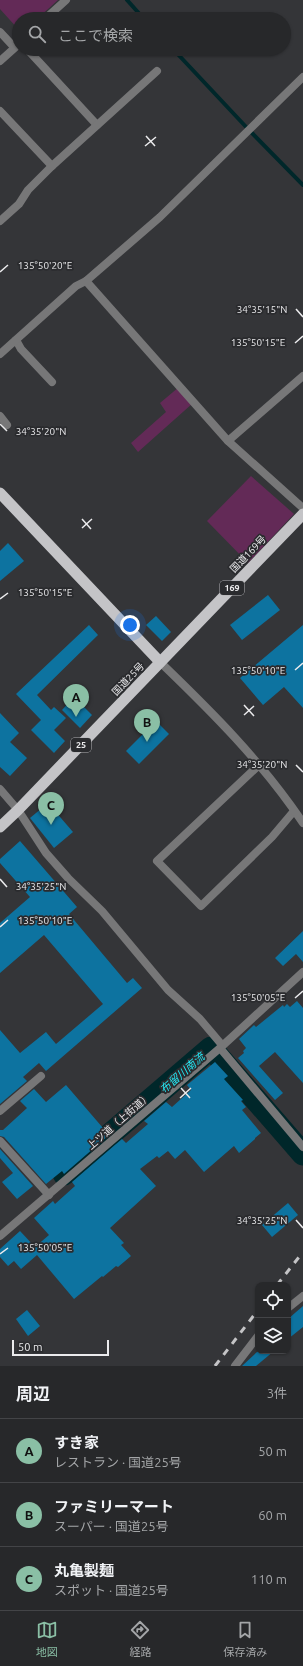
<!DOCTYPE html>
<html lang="ja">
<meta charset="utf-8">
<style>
body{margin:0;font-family:Ubuntu,"Noto Sans JP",sans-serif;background:#2f3032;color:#f1f3f6}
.controls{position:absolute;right:12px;bottom:12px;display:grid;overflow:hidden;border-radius:8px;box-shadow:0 1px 3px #0004}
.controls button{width:36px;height:36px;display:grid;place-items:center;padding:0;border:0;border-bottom:1px solid #434447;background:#27282a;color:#f1f3f6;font:20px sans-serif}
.scale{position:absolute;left:12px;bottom:10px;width:97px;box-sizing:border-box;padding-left:4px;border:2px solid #ebebed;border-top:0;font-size:11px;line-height:14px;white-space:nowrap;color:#ebebed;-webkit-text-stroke:3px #2a2b2e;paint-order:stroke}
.you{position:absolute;left:130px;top:625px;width:14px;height:14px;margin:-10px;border:3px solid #fff;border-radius:50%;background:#1a73e8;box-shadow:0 0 0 6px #1a73e833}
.badge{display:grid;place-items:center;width:26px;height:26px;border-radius:50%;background:#8abfa5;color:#111;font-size:13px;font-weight:700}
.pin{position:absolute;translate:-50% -33px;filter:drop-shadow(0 1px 2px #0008)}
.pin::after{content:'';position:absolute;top:21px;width:14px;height:12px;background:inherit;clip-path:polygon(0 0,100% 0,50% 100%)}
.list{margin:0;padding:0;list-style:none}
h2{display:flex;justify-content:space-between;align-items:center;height:52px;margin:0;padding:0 16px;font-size:17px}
h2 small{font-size:13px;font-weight:400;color:#a4a6a8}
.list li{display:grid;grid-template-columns:26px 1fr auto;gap:12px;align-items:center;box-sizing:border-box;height:64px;padding:0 16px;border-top:1px solid #434447}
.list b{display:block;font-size:15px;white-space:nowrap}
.list p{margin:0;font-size:13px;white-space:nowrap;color:#a4a6a8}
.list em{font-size:13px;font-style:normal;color:#a4a6a8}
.icon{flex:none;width:22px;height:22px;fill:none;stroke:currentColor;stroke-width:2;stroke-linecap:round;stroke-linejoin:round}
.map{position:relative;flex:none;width:303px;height:1366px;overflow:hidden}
.search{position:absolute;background:#27282a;box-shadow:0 1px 3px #0004;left:12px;right:12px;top:12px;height:44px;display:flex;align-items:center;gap:10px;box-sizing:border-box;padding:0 14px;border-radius:22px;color:#a4a6a8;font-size:15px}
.sheet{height:244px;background:#27282a}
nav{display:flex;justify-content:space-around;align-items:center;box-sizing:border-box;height:56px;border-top:1px solid #434447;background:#27282a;font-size:11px;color:#a4a6a8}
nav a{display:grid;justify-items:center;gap:2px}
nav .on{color:#8abfa5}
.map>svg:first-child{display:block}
</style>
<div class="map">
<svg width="303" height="1366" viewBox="0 0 303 1366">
<rect width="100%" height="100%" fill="#343538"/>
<g fill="#632a57">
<path d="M 0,0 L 58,0 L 37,19 L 19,19 L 19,30 L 0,9 Z"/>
<path d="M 179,387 L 193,403 L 138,452 L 131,443 L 166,412 L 160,403 Z"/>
<path d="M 251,476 L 294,514 L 248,563 L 207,521 Z"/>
</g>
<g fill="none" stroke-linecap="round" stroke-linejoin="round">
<g stroke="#00272a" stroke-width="4">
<path d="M 127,0 L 144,19"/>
<path d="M 173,49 L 248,129"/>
<path d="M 251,132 L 303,185"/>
</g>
<path stroke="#00272a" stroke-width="23" d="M 64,1174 L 211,1048 L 303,1154"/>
</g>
<g fill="#0d73a0">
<path d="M 8,543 L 24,561 L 0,581 L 0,551 Z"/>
<path d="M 268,595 L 280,610 L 242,640 L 230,625 Z"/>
<path d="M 156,616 L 171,632 L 162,641 L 146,625 Z"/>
<path d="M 89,625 L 98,635 L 37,695 L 51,710 L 54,707 L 66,718 L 54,730 L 65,741 L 54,753 L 31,730 L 41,720 L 16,694 Z"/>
<path d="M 303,625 L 303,708 L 284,687 L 263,705 L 240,678 Z"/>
<path d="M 74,697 L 92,715 L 80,728 L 62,710 Z"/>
<path d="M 0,713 L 19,733 L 10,742 L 27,758 L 10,776 L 0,767 Z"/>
<path d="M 156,721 L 169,734 L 139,764 L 126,751 Z"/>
<path d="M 48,803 L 73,832 L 54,848 L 30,818 Z"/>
<path d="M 20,841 L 77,907 L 69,914 L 127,983 L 133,978 L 142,988 L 46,1071 L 39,1063 L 23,1077 L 27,1081 L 0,1104 L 0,1030 L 20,1053 L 46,1032 L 56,1044 L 103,1004 L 44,935 L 0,973 L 0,923 L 30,897 L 0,863 L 0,859 Z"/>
<path d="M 303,931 L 303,962 L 296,954 L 283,966 L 275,958 Z"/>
<path d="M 297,1001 L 303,1008 L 303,1083 L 275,1052 L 259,1066 L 283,1093 L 275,1100 L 238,1058 L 244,1053 L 243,1051 L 246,1048 L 239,1039 L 254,1025 L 256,1027 L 283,1005 L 284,1007 L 287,1004 L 290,1007 Z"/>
<path d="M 215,1062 L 228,1076 L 224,1079 L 243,1100 L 241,1101 L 246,1107 L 242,1110 L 261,1133 L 255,1138 L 255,1139 L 239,1153 L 234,1146 L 204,1172 L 185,1150 L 175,1159 L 168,1151 L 159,1158 L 157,1156 L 140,1169 L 156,1186 L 110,1228 L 124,1243 L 121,1245 L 131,1256 L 118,1267 L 116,1266 L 103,1277 L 102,1276 L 74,1299 L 37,1255 L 21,1269 L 14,1261 L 8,1266 L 0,1257 L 0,1249 L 20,1231 L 35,1247 L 49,1235 L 34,1218 L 53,1201 L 55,1204 L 75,1186 L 72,1182 L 116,1144 L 122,1139 L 126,1143 L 148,1124 L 144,1121 L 166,1102 L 172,1107 L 191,1090 L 187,1085 Z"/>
<path d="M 66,1085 L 109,1135 L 64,1174 L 62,1171 L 46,1184 L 4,1137 L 0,1136 L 0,1130 L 3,1130 L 27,1108 L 20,1101 L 34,1089 L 46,1102 Z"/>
<path d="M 0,1149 L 33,1186 L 17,1199 L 2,1182 L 13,1173 L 0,1158 Z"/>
<path d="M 288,1203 L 298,1215 L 272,1237 L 262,1225 Z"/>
<path d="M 303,1306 L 303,1327 L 288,1339 L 288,1319 Z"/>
<path d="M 27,1310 L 40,1326 L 28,1336 L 16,1319 Z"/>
<path d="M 258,1351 L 274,1351 L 256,1366 L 242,1366 Z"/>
</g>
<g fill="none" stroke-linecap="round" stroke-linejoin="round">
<g stroke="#777778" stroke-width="8">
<path d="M 45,19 L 66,0"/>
<path d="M 0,32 L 14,47"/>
<path d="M 27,49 L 97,125"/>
<path d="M 0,61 L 19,44"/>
<path d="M 0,111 L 52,166"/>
<path d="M 0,221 L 19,204 L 28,190 L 52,166 L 157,71"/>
<path d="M 86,281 L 228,441 L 303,508"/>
<path d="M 16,340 L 21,349 L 52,382"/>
<path d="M 0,354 L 76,286 L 86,281 L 160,217 L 303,77"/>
<path d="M 0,416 L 7,425"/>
<path d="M 228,441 L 303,376"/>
<path d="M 259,765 L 157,861 L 201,906 L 272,837 L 294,811"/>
<path d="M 0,789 L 18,810 L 46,853 L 68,878 L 102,911 L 168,990 L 200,1019 L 222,1045"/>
<path d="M 220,1048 L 303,1147"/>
<path d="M 0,1111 L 41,1076"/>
<path d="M 0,1141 L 49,1195"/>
<path d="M 0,1236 L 220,1048 L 303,972"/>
<path d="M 288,1308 L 303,1296"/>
<path d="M 235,1366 L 258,1336"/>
</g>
<path stroke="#777778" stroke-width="8" d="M 160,662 C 212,712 263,763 303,823"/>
<g stroke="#c4c4c7" stroke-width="11">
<path d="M 0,493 L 160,662"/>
<path d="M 0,827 L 18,810 L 303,514"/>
</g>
<g stroke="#c4c4c6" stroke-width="3" stroke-dasharray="7 7" stroke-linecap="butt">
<path d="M 277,1285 L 303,1252"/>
<path d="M 215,1366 L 258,1310"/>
</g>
</g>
<path fill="none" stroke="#ebebed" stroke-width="1.5" d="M 146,136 L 155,146M 145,146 L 156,137M 0,272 L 8,265M 296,309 L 303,317M 295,343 L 303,336M 0,424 L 7,431M 82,519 L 91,529M 82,528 L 92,519M 0,599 L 8,593M 295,670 L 303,663M 244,705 L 254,716M 244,715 L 254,706M 296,765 L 303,772M 0,879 L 7,887M 0,927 L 8,920M 295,998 L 303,991M 181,1088 L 190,1098M 180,1098 L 191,1088M 296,1220 L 303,1228M 0,1254 L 8,1248"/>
<g text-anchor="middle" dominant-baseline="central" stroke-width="3.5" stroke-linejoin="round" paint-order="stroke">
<g fill="#2a2b2e" stroke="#b1b1b4" stroke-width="1">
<rect x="220" y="581" width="24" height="14" rx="3"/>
<rect x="71" y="738" width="20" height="14" rx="3"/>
</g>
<g font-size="9" font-weight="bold" fill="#ebebed">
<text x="232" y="588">169</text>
<text x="81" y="745">25</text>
</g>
<g font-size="10" fill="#ebebed" stroke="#2a2b2e">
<text transform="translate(248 554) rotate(-46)">国道169号</text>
<text transform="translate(128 679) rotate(-46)">国道25号</text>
<text transform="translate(119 1121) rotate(-41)">上ツ道（上街道）</text>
</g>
<g font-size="11" font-style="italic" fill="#24e6f2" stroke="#2a2b2e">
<text transform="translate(182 1073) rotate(-41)">布留川南流</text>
</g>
</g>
<g font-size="10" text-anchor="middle" fill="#ebebed" stroke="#2a2b2e" stroke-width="3.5" stroke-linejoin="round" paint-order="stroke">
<text x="45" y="269">135°50'20"E</text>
<text x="262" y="313">34°35'15"N</text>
<text x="258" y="346">135°50'15"E</text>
<text x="41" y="435">34°35'20"N</text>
<text x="45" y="596">135°50'15"E</text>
<text x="258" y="674">135°50'10"E</text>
<text x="262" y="768">34°35'20"N</text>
<text x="41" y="890">34°35'25"N</text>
<text x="45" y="924">135°50'10"E</text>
<text x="258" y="1001">135°50'05"E</text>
<text x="262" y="1224">34°35'25"N</text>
<text x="45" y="1251">135°50'05"E</text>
</g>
</svg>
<div class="controls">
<button><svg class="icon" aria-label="locate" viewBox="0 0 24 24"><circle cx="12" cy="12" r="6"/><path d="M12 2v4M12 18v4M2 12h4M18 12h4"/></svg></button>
<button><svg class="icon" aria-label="layers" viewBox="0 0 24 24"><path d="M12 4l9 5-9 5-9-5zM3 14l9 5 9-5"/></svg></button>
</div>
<div class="scale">50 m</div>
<div class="you"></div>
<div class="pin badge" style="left:76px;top:717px">A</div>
<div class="pin badge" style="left:147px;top:742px">B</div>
<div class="pin badge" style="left:51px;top:825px">C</div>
<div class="search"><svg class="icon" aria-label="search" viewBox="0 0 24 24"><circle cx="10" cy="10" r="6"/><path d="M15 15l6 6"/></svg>ここで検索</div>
</div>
<section class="sheet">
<h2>周辺<small>3件</small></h2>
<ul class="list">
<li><span class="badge">A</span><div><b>すき家</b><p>レストラン · 国道25号</p></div><em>50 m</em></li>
<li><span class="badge">B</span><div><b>ファミリーマート</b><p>スーパー · 国道25号</p></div><em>60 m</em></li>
<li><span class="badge">C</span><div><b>丸亀製麺</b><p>スポット · 国道25号</p></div><em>110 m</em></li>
</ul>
</section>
<nav>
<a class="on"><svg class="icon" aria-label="map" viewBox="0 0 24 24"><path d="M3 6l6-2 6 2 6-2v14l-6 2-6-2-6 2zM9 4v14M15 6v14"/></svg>地図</a>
<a><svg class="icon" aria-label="directions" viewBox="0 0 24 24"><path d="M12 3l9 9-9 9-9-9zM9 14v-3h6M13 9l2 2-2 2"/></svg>経路</a>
<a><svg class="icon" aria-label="saved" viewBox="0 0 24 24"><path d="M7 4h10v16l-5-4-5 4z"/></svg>保存済み</a>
</nav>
